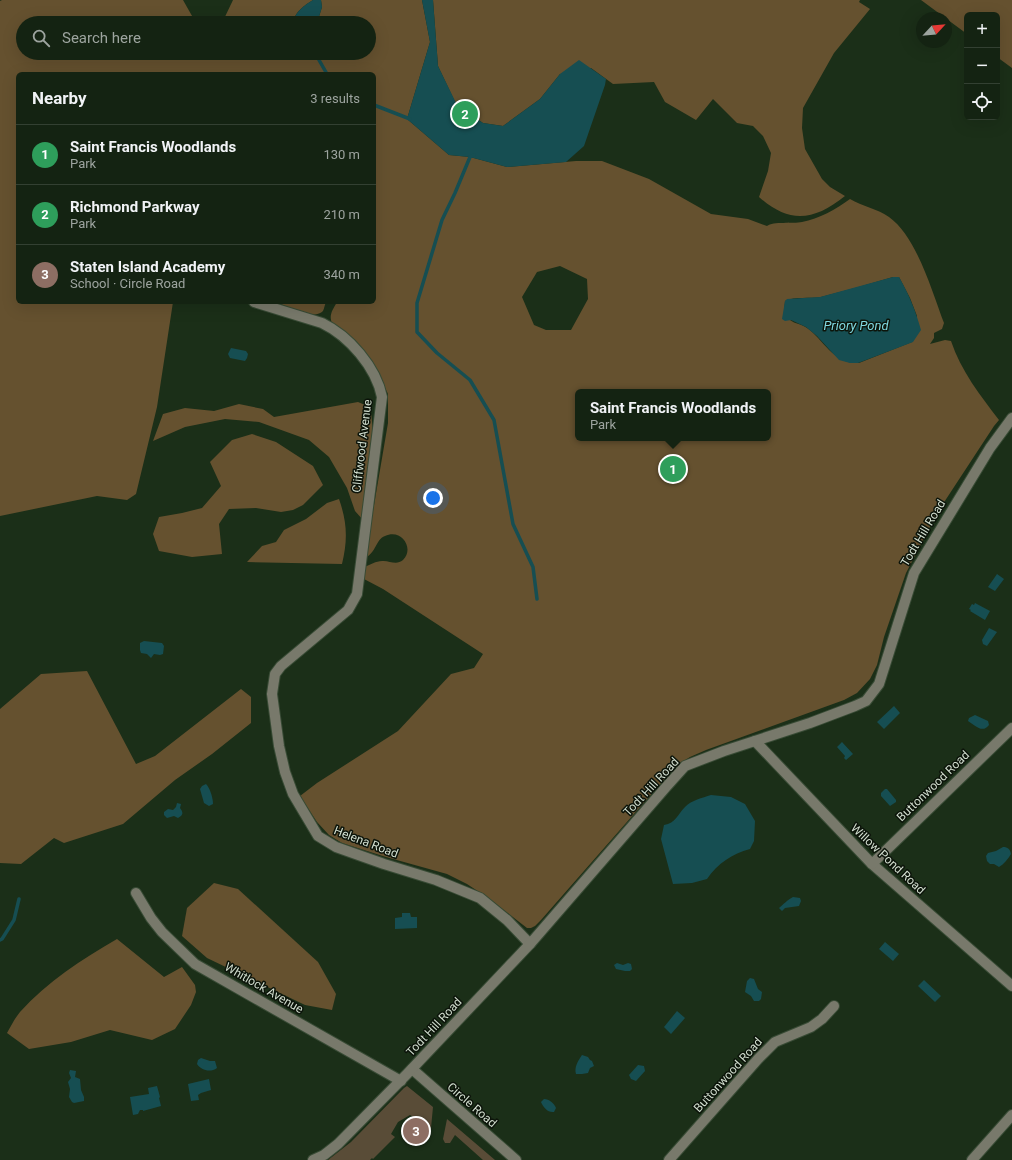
<!DOCTYPE html>
<meta charset="utf-8">
<style>
body{margin:0;font-family:Roboto,sans-serif;background:#1d2b1b;color:#f1f3f6}
.controls{position:absolute;right:12px;top:12px;display:grid;overflow:hidden;border-radius:6px;box-shadow:0 4px 16px #0002}
.controls button{width:36px;height:36px;display:grid;place-items:center;padding:0;border:0;border-bottom:1px solid #334032;background:#142312;color:#f1f3f6;font:20px sans-serif}
.compass{position:absolute;left:916px;top:12px;width:36px;height:36px;border-radius:50%;background:#142312;box-shadow:0 4px 16px #0002;rotate:64deg}
.you{position:absolute;left:433px;top:498px;width:14px;height:14px;margin:-10px;border:3px solid #fff;border-radius:50%;background:#1a73e8;box-shadow:0 0 0 6px #1a73e833}
.badge{display:grid;place-items:center;width:26px;height:26px;border-radius:50%;background:#1a73e8;color:#fff;font-size:13px;font-weight:700}
.pin{position:absolute;translate:-50% -50%;border:2px solid #fff;box-shadow:0 1px 4px #0006}
.popup{position:absolute;left:575px;top:389px;width:196px;height:52px;box-sizing:border-box;display:grid;place-content:center;border-radius:6px;background:#142312;filter:drop-shadow(0 1px 3px #0005);font-size:13px;white-space:nowrap;color:#9da49f}
.popup b{font-size:15px;color:#f1f3f6}
.popup::after{content:'';position:absolute;left:50%;top:100%;margin-left:-8px;border:8px solid transparent;border-top-color:#142312}
.list{margin:0;padding:0;list-style:none}
h2{display:flex;justify-content:space-between;align-items:center;height:52px;margin:0;padding:0 16px;font-size:17px}
h2 small{font-size:13px;font-weight:400;color:#9da49f}
.list li{display:grid;grid-template-columns:26px 1fr auto;gap:12px;align-items:center;box-sizing:border-box;height:60px;padding:0 16px;border-top:1px solid #334032}
.list b{display:block;font-size:15px;white-space:nowrap}
.list p{margin:0;font-size:13px;white-space:nowrap;color:#9da49f}
.list em{font-size:13px;font-style:normal;color:#9da49f}
.icon{flex:none;width:22px;height:22px;fill:none;stroke:currentColor;stroke-width:2;stroke-linecap:round;stroke-linejoin:round}
.map{position:relative;flex:none;width:1012px;height:1160px;overflow:hidden}
.search{position:absolute;background:#142312;box-shadow:0 4px 16px #0002;left:16px;top:16px;width:360px;height:44px;display:flex;align-items:center;gap:10px;box-sizing:border-box;padding:0 14px;border-radius:22px;color:#9da49f;font-size:15px}
.panel{position:absolute;background:#142312;box-shadow:0 4px 16px #0002;left:16px;top:72px;width:360px;height:232px;border-radius:6px}
.map>svg:first-child{display:block}
</style>
<div class="map">
<svg width="1012" height="1160" viewBox="0 0 1012 1160">
<rect width="100%" height="100%" fill="#1b2f18"/>
<g fill="#594c37">
<path d="M 407,1086 L 433,1107 L 431,1128 L 426,1140 L 427,1125 L 410,1115 L 398,1122 L 391,1134 L 395,1137 L 373,1159 L 372,1158 L 370,1160 L 328,1160 L 351,1142 L 404,1088 Z"/>
<path d="M 447,1119 L 495,1160 L 483,1160 L 455,1135 L 450,1143 L 445,1143 L 443,1139 Z"/>
</g>
<g fill="#65512f" fill-rule="evenodd">
<path d="M 2,0 L 183,0 L 196,23 L 23,23 L 23,53 L 369,53 L 369,23 L 317,23 L 322,7 L 321,0 L 422,0 L 430,42 L 407,119 L 449,155 L 470,157 L 507,167 L 576,161 L 602,161 L 649,179 L 711,214 L 748,219 L 767,226 C 773,221 793,224 802,222 C 819,219 836,209 850,199 C 862,206 878,209 889,217 C 917,237 932,292 944,323 L 942,329 L 934,333 L 934,338 L 930,344 L 945,340 L 951,341 C 961,371 980,395 999,420 L 994,426 L 937,513 L 906,573 L 884,637 L 877,665 L 870,679 L 857,693 L 844,700 L 706,750 L 690,757 L 676,766 L 541,920 L 535,926 L 531,928 L 527,928 L 491,900 L 467,884 L 447,874 L 386,857 L 342,843 L 329,835 L 317,822 L 300,796 L 317,783 L 398,731 L 451,674 L 474,668 L 483,654 L 383,589 L 364,579 L 364,567 C 370,565 376,561 382,561 C 389,560 396,566 403,560 C 415,548 401,528 385,536 C 375,540 377,552 365,558 L 388,423 L 388,394 L 379,375 L 333,325 C 328,316 332,311 337,302 L 374,302 L 374,74 L 18,74 L 18,302 L 173,302 L 157,407 L 136,494 L 127,500 L 97,496 L 0,516 L 0,1 ZM 560,266 L 587,279 L 588,299 L 571,330 L 546,330 L 534,325 L 522,297 L 537,272 ZM 893,277 L 899,277 L 910,298 L 917,316 L 912,342 L 859,363 C 834,365 824,340 807,328 C 802,324 795,324 790,320 C 788,318 786,315 784,313 L 785,301 C 795,296 810,299 821,297 C 845,291 869,284 893,277 ZM 578,392 L 768,392 L 768,438 L 578,438 Z"/>
<path d="M 233,0 L 313,0 C 305,5 293,13 294,23 L 222,23 Z"/>
<path d="M 433,0 L 860,0 L 859,2 L 870,9 L 834,53 L 803,108 L 802,128 L 805,149 L 822,179 L 830,187 L 845,196 C 814,221 789,224 759,197 L 768,171 L 771,153 L 763,136 L 753,126 L 737,123 L 713,99 L 696,120 L 665,102 L 654,82 L 613,84 L 591,68 L 560,74 L 540,99 L 503,126 L 483,123 L 457,106 L 438,66 Z"/>
<path d="M 921,0 L 1012,0 L 1012,68 L 997,57 L 997,15 L 967,15 L 967,34 Z"/>
<path d="M 276,302 L 326,302 C 325,304 324,309 323,311 C 314,321 287,306 276,302 Z"/>
<path d="M 358,402 L 370,407 C 377,444 368,483 363,520 L 355,511 L 347,488 L 329,457 L 309,440 L 259,422 L 225,419 L 185,427 L 153,441 L 163,414 L 185,408 L 214,411 L 239,404 L 263,409 L 274,417 Z"/>
<path d="M 252,434 L 276,442 L 313,466 L 323,485 L 303,505 L 293,510 L 281,512 L 256,508 L 229,509 L 219,524 L 222,554 L 192,557 L 159,551 L 153,534 L 159,517 L 182,513 L 202,508 L 221,486 L 210,462 L 232,440 Z"/>
<path d="M 339,499 C 347,522 348,539 342,564 L 247,562 L 262,546 L 276,542 L 284,530 L 306,519 L 327,503 Z"/>
<path d="M 87,671 L 136,764 L 155,756 L 241,689 L 251,697 L 251,723 L 212,754 L 175,780 L 123,824 L 64,843 L 54,838 L 21,864 L 0,863 L 0,709 L 41,674 Z"/>
<path d="M 214,883 L 238,889 L 318,962 L 336,994 L 332,1010 L 305,1005 L 207,958 L 182,936 L 187,908 Z"/>
<path d="M 117,939 L 164,977 L 182,967 L 195,985 L 196,992 L 191,1005 L 175,1029 L 152,1040 L 110,1030 L 71,1042 L 29,1049 L 7,1033 C 11,1026 15,1018 20,1012 C 47,982 82,959 117,939 Z"/>
</g>
<g fill="#164e52">
<path d="M 313,0 L 321,0 L 322,7 L 317,23 L 294,23 C 293,13 305,5 313,0 Z"/>
<path d="M 422,0 L 433,0 L 438,66 L 457,105 L 483,123 L 503,126 L 540,99 L 560,74 L 579,60 L 606,79 L 605,85 L 584,146 L 566,162 L 507,167 L 470,157 L 449,155 L 407,119 L 430,42 Z"/>
<path d="M 893,277 L 899,277 C 909,294 916,312 921,330 L 913,342 L 858,363 L 850,363 L 839,360 L 817,336 L 806,327 L 791,320 L 785,321 L 782,319 L 785,301 L 787,299 L 820,297 Z"/>
<path d="M 231,348 L 246,351 L 248,354 L 247,358 L 245,361 L 230,358 L 228,354 Z"/>
<path d="M 997,574 L 1004,579 L 995,591 L 988,587 Z"/>
<path d="M 975,603 L 990,611 L 985,620 L 970,611 L 971,610 L 969,609 L 972,604 L 974,605 Z"/>
<path d="M 989,628 L 997,632 L 987,646 L 983,644 L 982,640 Z"/>
<path d="M 144,641 L 162,643 L 164,646 L 163,654 L 160,655 L 154,654 L 151,658 L 147,654 L 141,653 L 140,650 L 140,643 Z"/>
<path d="M 894,706 L 900,713 L 884,729 L 877,722 Z"/>
<path d="M 975,715 L 988,721 L 989,725 C 982,734 975,725 968,721 L 969,718 Z"/>
<path d="M 842,742 L 853,754 L 846,760 L 844,758 L 845,756 L 837,747 Z"/>
<path d="M 206,784 C 210,788 213,798 213,804 L 209,806 L 204,803 L 200,789 L 202,786 Z"/>
<path d="M 885,789 L 887,789 L 896,800 L 896,802 L 890,806 L 881,796 L 881,793 Z"/>
<path d="M 711,795 L 731,797 L 745,804 L 755,821 L 754,841 L 750,849 C 732,854 718,863 707,879 L 692,883 L 673,884 L 661,839 L 664,825 C 676,823 677,815 685,807 C 692,800 702,798 711,795 Z"/>
<path d="M 177,803 L 181,804 L 180,808 C 183,812 184,815 178,818 L 174,816 L 167,818 L 164,815 L 164,812 L 168,809 L 173,810 L 176,807 Z"/>
<path d="M 1003,847 C 1008,847 1010,849 1011,854 C 1008,859 1004,864 999,867 L 994,864 L 990,864 L 987,861 L 986,856 L 988,853 L 996,851 Z"/>
<path d="M 793,897 L 800,898 L 801,901 L 799,906 L 785,908 L 782,911 L 779,908 C 784,904 787,900 793,897 Z"/>
<path d="M 402,913 L 410,913 L 411,917 L 417,917 L 417,928 L 395,929 L 395,918 L 402,917 Z"/>
<path d="M 885,942 L 899,954 L 893,961 L 879,949 Z"/>
<path d="M 617,963 L 623,965 L 628,963 L 631,964 L 632,969 L 630,971 L 625,971 L 616,969 L 614,965 Z"/>
<path d="M 750,978 L 754,979 L 758,989 L 762,992 L 761,999 L 759,1001 L 754,1001 L 751,996 L 745,992 L 747,981 Z"/>
<path d="M 924,980 L 941,996 L 935,1002 L 918,986 Z"/>
<path d="M 677,1011 L 685,1018 L 671,1034 L 664,1027 Z"/>
<path d="M 582,1055 L 588,1057 L 590,1060 L 592,1061 L 594,1066 L 590,1068 L 588,1073 L 582,1074 L 576,1074 C 574,1067 578,1061 582,1055 Z"/>
<path d="M 201,1058 L 210,1061 L 215,1061 L 217,1068 C 210,1073 201,1070 197,1064 L 198,1060 Z"/>
<path d="M 638,1065 L 644,1066 L 645,1071 L 636,1081 L 631,1079 L 629,1075 Z"/>
<path d="M 70,1070 L 76,1071 L 75,1077 L 80,1079 L 81,1090 L 84,1097 L 84,1101 L 74,1103 L 72,1102 L 69,1097 L 70,1089 L 68,1082 L 71,1078 L 69,1073 Z"/>
<path d="M 209,1079 L 211,1090 L 201,1093 L 198,1095 L 199,1100 L 191,1101 L 188,1084 Z"/>
<path d="M 157,1086 L 160,1097 L 159,1098 L 161,1106 L 143,1111 L 143,1110 L 140,1110 L 138,1114 L 133,1115 L 130,1097 L 149,1094 L 148,1088 Z"/>
<path d="M 544,1099 C 549,1099 554,1103 556,1108 L 554,1112 C 548,1113 543,1107 541,1102 Z"/>
</g>
<g fill="none" stroke-linecap="round" stroke-linejoin="round">
<g stroke="#164e52" stroke-width="3.5">
<path d="M 315,53 L 327,74"/>
<path d="M 374,105 L 410,119"/>
<path d="M 474,155 L 470,157 L 455,193 L 442,220 L 417,303 L 417,332 L 437,353 L 470,380 L 494,420 L 513,524 L 533,567 L 537,599"/>
<path d="M 0,940 L 2,939 L 14,920 L 19,899"/>
</g>
<defs>
<g id="minor">
<path d="M 254,302 L 322,323 C 349,336 376,367 382,397 L 357,594 L 348,610 L 281,666 L 275,674 L 272,694 L 279,746 L 285,772 L 293,794 L 318,836 L 336,847 L 384,864 L 436,880 L 480,898 L 507,920 L 530,944"/>
<path d="M 755,741 L 872,864 L 1012,986"/>
<path d="M 872,864 L 1012,728"/>
<path d="M 136,893 L 151,918 L 162,932 L 195,964 L 401,1081"/>
<path d="M 412,1069 L 516,1160"/>
<path d="M 313,1160 L 324,1155 L 338,1144 L 407,1074 L 530,944 L 666,787 L 685,766 L 724,751 L 810,723 L 855,706 L 866,701 L 879,684 L 914,573 L 990,448 L 1012,418"/>
<path d="M 669,1160 L 758,1059 L 775,1042 L 811,1027 L 822,1019 L 834,1006"/>
<path d="M 972,1160 L 1012,1115"/>
</g>
</defs>
<use href="#minor" stroke="#384b35" stroke-width="12"/>
<use href="#minor" stroke="#78796b" stroke-width="10"/>
</g>
<g text-anchor="middle" dominant-baseline="central" stroke-width="3" stroke-linejoin="round" paint-order="stroke">
<g font-size="12" fill="#d3dfd0" stroke="#0c140a">
<text transform="translate(362 446) rotate(-83)">Cliffwood Avenue</text>
<text transform="translate(923 533) rotate(-59)">Todt Hill Road</text>
<text transform="translate(933 786) rotate(-44)">Buttonwood Road</text>
<text transform="translate(651 787) rotate(-47)">Todt Hill Road</text>
<text transform="translate(366 842) rotate(21)">Helena Road</text>
<text transform="translate(888 859) rotate(43)">Willow Pond Road</text>
<text transform="translate(264 988) rotate(30)">Whitlock Avenue</text>
<text transform="translate(434 1027) rotate(-47)">Todt Hill Road</text>
<text transform="translate(728 1075) rotate(-48)">Buttonwood Road</text>
<text transform="translate(472 1105) rotate(41)">Circle Road</text>
</g>
<g font-size="13" font-style="italic" fill="#7fd8e0" stroke="#0c140a">
<text x="856" y="325">Priory Pond</text>
</g>
</g>
</svg>
<div class="controls">
<button>+</button>
<button>−</button>
<button><svg class="icon" aria-label="locate" viewBox="0 0 24 24"><circle cx="12" cy="12" r="6"/><path d="M12 2v4M12 18v4M2 12h4M18 12h4"/></svg></button>
</div>
<svg class="compass" viewBox="-18 -18 36 36"><path d="M0-13l5 13h-10z" fill="#e53935"/><path d="M0 13l5-13h-10z" fill="#9da49f"/></svg>
<div class="you"></div>
<div class="pin badge" style="left:673px;top:469px;background:#2e9e5b">1</div>
<div class="popup"><b>Saint Francis Woodlands</b>Park</div>
<div class="pin badge" style="left:465px;top:114px;background:#2e9e5b">2</div>
<div class="pin badge" style="left:416px;top:1131px;background:#8d6e63">3</div>
<div class="search"><svg class="icon" aria-label="search" viewBox="0 0 24 24"><circle cx="10" cy="10" r="6"/><path d="M15 15l6 6"/></svg>Search here</div>
<section class="panel">
<h2>Nearby<small>3 results</small></h2>
<ul class="list">
<li><span class="badge" style="background:#2e9e5b">1</span><div><b>Saint Francis Woodlands</b><p>Park</p></div><em>130 m</em></li>
<li><span class="badge" style="background:#2e9e5b">2</span><div><b>Richmond Parkway</b><p>Park</p></div><em>210 m</em></li>
<li><span class="badge" style="background:#8d6e63">3</span><div><b>Staten Island Academy</b><p>School · Circle Road</p></div><em>340 m</em></li>
</ul>
</section>
</div>
